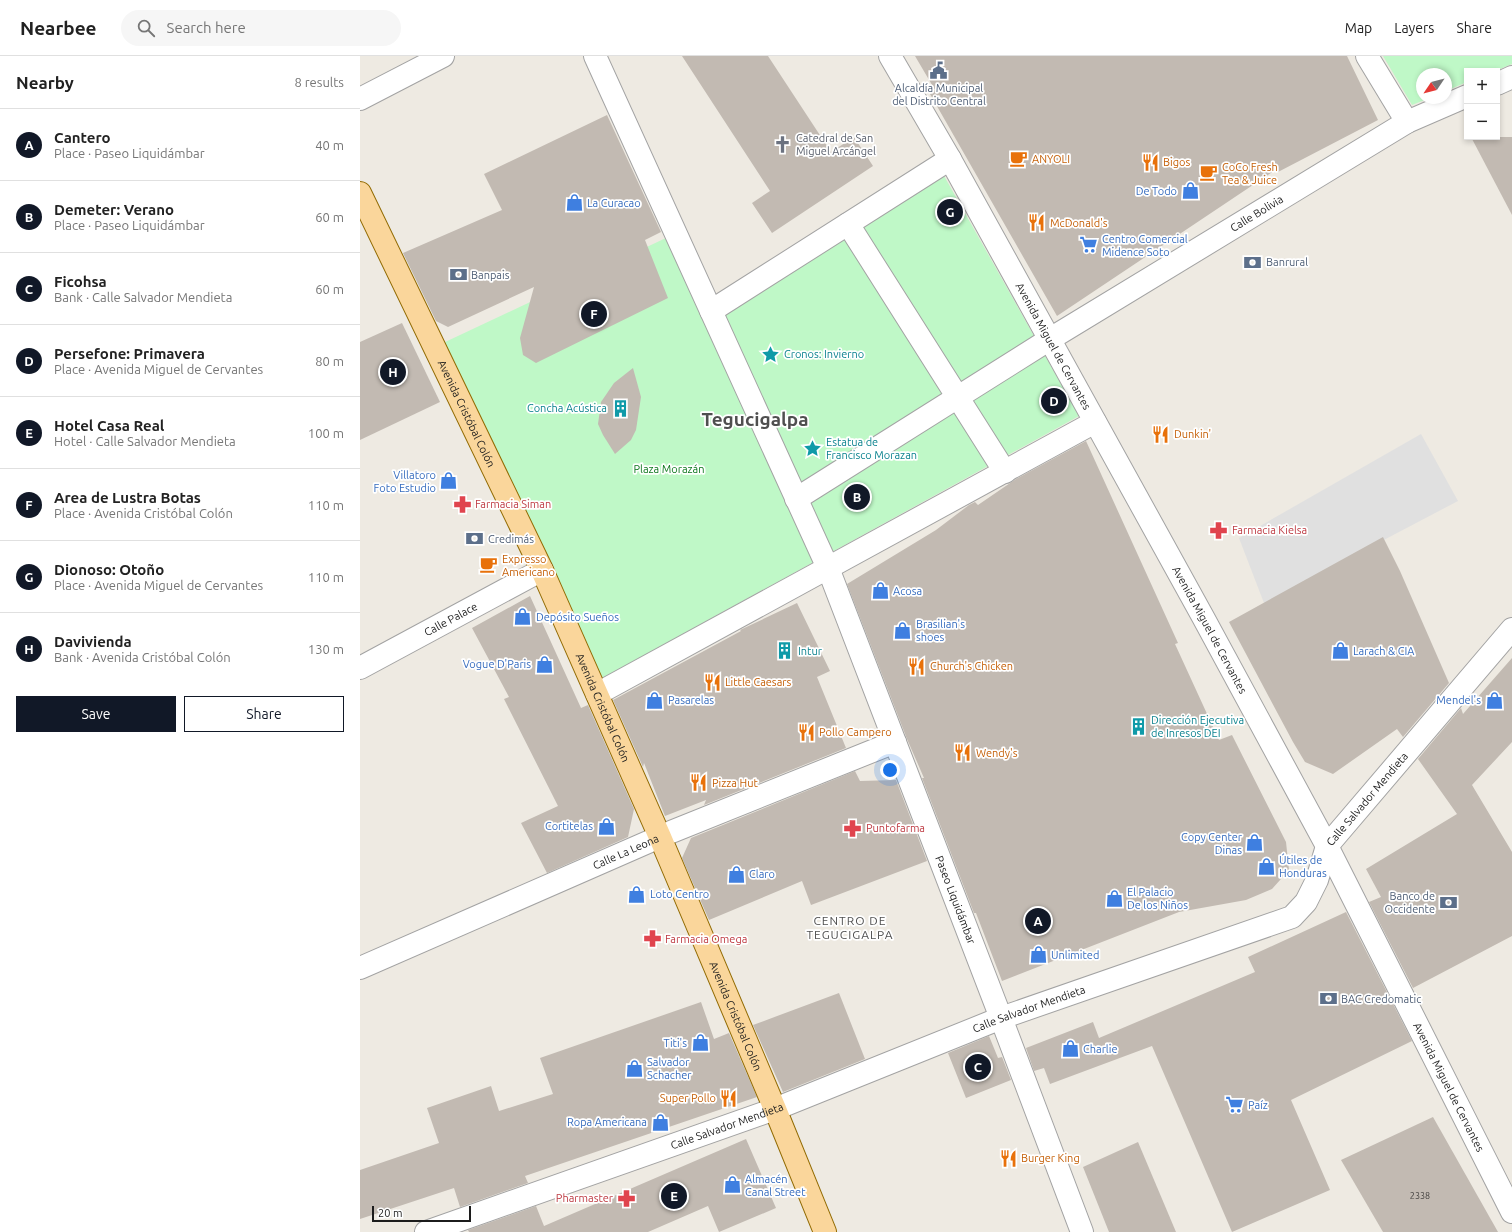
<!DOCTYPE html>
<meta charset="utf-8">
<style>
body{margin:0;font-family:Ubuntu,sans-serif;background:#f6f6f6;color:#222}
.controls{position:absolute;right:12px;top:12px;display:grid;overflow:hidden;border-radius:0px;box-shadow:0 2px 6px #0003}
.controls button{width:36px;height:36px;display:grid;place-items:center;padding:0;border:0;border-bottom:1px solid #e0e0e0;background:#fff;color:#222;font:20px sans-serif}
.compass{position:absolute;left:1056px;top:12px;width:36px;height:36px;border-radius:50%;background:#fff;box-shadow:0 2px 6px #0003;rotate:235deg}
.scale{position:absolute;left:12px;bottom:10px;width:99px;box-sizing:border-box;padding-left:4px;border:2px solid #1c1c1c;border-top:0;font-size:11px;line-height:14px;white-space:nowrap;color:#1c1c1c;-webkit-text-stroke:3px #fff;paint-order:stroke}
.you{position:absolute;left:530px;top:714px;width:14px;height:14px;margin:-10px;border:3px solid #fff;border-radius:50%;background:#1a73e8;box-shadow:0 0 0 6px #1a73e833}
.badge{display:grid;place-items:center;width:26px;height:26px;border-radius:50%;background:#111827;color:#fff;font-size:13px;font-weight:700}
.pin{position:absolute;translate:-50% -50%;border:2px solid #fff;box-shadow:0 1px 4px #0006}
.list{margin:0;padding:0;list-style:none}
h2{display:flex;justify-content:space-between;align-items:center;height:52px;margin:0;padding:0 16px;font-size:17px}
h2 small{font-size:13px;font-weight:400;color:#767676}
.list li{display:grid;grid-template-columns:26px 1fr auto;gap:12px;align-items:center;box-sizing:border-box;height:72px;padding:0 16px;border-top:1px solid #e0e0e0}
.list b{display:block;font-size:15px;white-space:nowrap}
.list p{margin:0;font-size:13px;white-space:nowrap;color:#767676}
.list em{font-size:13px;font-style:normal;color:#767676}
.actions{display:flex;gap:8px;padding:12px 16px}
.actions a{flex:1;padding:9px 0;border:1px solid #111827;border-radius:0px;text-align:center;font-size:14px;color:#111827}
.actions .main{background:#111827;color:#fff}
.icon{flex:none;width:22px;height:22px;fill:none;stroke:currentColor;stroke-width:2;stroke-linecap:round;stroke-linejoin:round}
.map{position:relative;flex:none;width:1152px;height:1176px;overflow:hidden}
header{display:flex;align-items:center;gap:24px;box-sizing:border-box;height:56px;padding:0 20px;background:#fff;border-bottom:1px solid #e0e0e0}
header strong{font-size:19px}
nav{display:flex;gap:22px;margin-inline-start:auto;font-size:14px}
.search{width:280px;height:36px;background:#f6f6f6;display:flex;align-items:center;gap:10px;box-sizing:border-box;padding:0 14px;border-radius:22px;color:#767676;font-size:15px}
main{display:flex}
aside{flex:1;background:#fff}
.map>svg:first-child{display:block}
</style>
<header>
<strong>Nearbee</strong>
<div class="search"><svg class="icon" aria-label="search" viewBox="0 0 24 24"><circle cx="10" cy="10" r="6"/><path d="M15 15l6 6"/></svg>Search here</div>
<nav><a>Map</a><a>Layers</a><a>Share</a></nav>
</header>
<main>
<aside>
<h2>Nearby<small>8 results</small></h2>
<ul class="list">
<li><span class="badge">A</span><div><b>Cantero</b><p>Place · Paseo Liquidámbar</p></div><em>40 m</em></li>
<li><span class="badge">B</span><div><b>Demeter: Verano</b><p>Place · Paseo Liquidámbar</p></div><em>60 m</em></li>
<li><span class="badge">C</span><div><b>Ficohsa</b><p>Bank · Calle Salvador Mendieta</p></div><em>60 m</em></li>
<li><span class="badge">D</span><div><b>Persefone: Primavera</b><p>Place · Avenida Miguel de Cervantes</p></div><em>80 m</em></li>
<li><span class="badge">E</span><div><b>Hotel Casa Real</b><p>Hotel · Calle Salvador Mendieta</p></div><em>100 m</em></li>
<li><span class="badge">F</span><div><b>Area de Lustra Botas</b><p>Place · Avenida Cristóbal Colón</p></div><em>110 m</em></li>
<li><span class="badge">G</span><div><b>Dionoso: Otoño</b><p>Place · Avenida Miguel de Cervantes</p></div><em>110 m</em></li>
<li><span class="badge">H</span><div><b>Davivienda</b><p>Bank · Avenida Cristóbal Colón</p></div><em>130 m</em></li>
</ul>
<div class="actions"><a class="main">Save</a><a>Share</a></div>
</aside>
<div class="map">
<svg width="1152" height="1176" viewBox="0 0 1152 1176">
<rect width="100%" height="100%" fill="#eeeae2"/>
<g fill="#bff8c7">
<path d="M 1023,0 L 1152,0 L 1152,8 L 1135,15 L 1107,15 L 1107,26 L 1086,35 L 1086,18 L 1062,18 L 1062,42 L 1070,42 L 1052,49 Z"/>
<path d="M 583,118 L 719,360 L 241,623 L 83,287 L 308,181 L 350,267 Z"/>
</g>
<path fill="#e0e0e0" d="M 1061,378 L 1098,445 L 904,547 L 879,482 Z"/>
<g fill="#c2bab2">
<path d="M 322,0 L 408,0 L 471,96 L 494,81 L 513,110 L 412,177 L 392,147 L 410,135 Z"/>
<path d="M 555,0 L 987,0 L 1018,64 L 918,116 L 917,113 L 697,260 L 570,38 L 575,34 Z"/>
<path d="M 247,59 L 301,176 L 285,184 L 308,242 L 176,307 L 163,299 L 160,282 L 174,231 L 88,271 L 76,265 L 43,197 L 142,154 L 124,118 Z"/>
<path d="M 1111,81 L 1152,81 L 1152,159 Z"/>
<path d="M 42,267 L 80,346 L 0,384 L 0,286 Z"/>
<path d="M 273,312 L 281,341 L 276,374 L 271,384 L 255,398 L 243,379 L 238,368 L 241,346 L 254,327 Z"/>
<path d="M 726,385 L 818,587 L 815,588 L 859,684 L 872,679 L 926,786 L 929,814 L 912,833 L 886,844 L 819,856 L 642,925 L 616,857 L 614,857 L 562,722 L 564,722 L 547,683 L 487,528 L 576,474 L 609,449 L 615,446 L 618,449 L 656,423 Z"/>
<path d="M 1023,481 L 1040,515 L 1089,627 L 1043,681 L 1037,673 L 973,718 L 945,706 L 933,686 L 869,566 Z"/>
<path d="M 170,540 L 221,652 L 228,649 L 274,753 L 268,781 L 187,817 L 161,767 L 198,750 L 144,643 L 149,641 L 112,572 Z"/>
<path d="M 437,547 L 470,615 L 457,621 L 486,692 L 344,749 L 346,744 L 305,760 L 284,707 L 283,711 L 253,644 L 381,575 L 380,574 Z"/>
<path d="M 1152,602 L 1152,686 L 1112,729 L 1152,796 L 1152,880 L 1053,932 L 1009,846 L 1021,841 L 1006,813 L 1097,758 L 1058,703 L 1101,652 L 1103,658 Z"/>
<path d="M 495,715 L 500,725 L 536,724 L 567,805 L 451,849 L 442,825 L 349,864 L 322,802 L 331,782 Z"/>
<path d="M 986,856 L 1052,985 L 931,1044 L 970,1134 L 872,1176 L 792,990 L 690,1028 L 684,1012 L 674,1015 L 666,992 L 733,966 L 739,982 L 895,916 L 888,901 Z"/>
<path d="M 479,937 L 505,1003 L 423,1036 L 393,969 Z"/>
<path d="M 341,946 L 354,983 L 369,977 L 397,1041 L 165,1120 L 168,1127 L 100,1151 L 94,1132 L 0,1163 L 0,1114 L 79,1087 L 67,1052 L 131,1030 L 139,1055 L 193,1038 L 180,1002 Z"/>
<path d="M 629,980 L 638,1002 L 642,1001 L 651,1024 L 606,1042 L 588,997 Z"/>
<path d="M 1073,1061 L 1138,1176 L 1023,1176 L 981,1104 Z"/>
<path d="M 386,1083 L 416,1152 L 359,1176 L 348,1150 L 288,1176 L 109,1176 L 108,1174 L 176,1150 L 184,1170 Z"/>
<path d="M 778,1086 L 816,1176 L 749,1176 L 723,1111 Z"/>
</g>
<g fill="none" stroke-linecap="round" stroke-linejoin="round">
<defs>
<g id="minor">
<path id="s1" d="M 235,0 L 468,512 L 641,962 L 722,1176"/>
<path id="s2" d="M 530,0 L 590,103 L 843,561 L 967,790 L 1152,1156"/>
<path d="M 1007,0 L 1047,66"/>
<path d="M 1137,28 L 1152,21"/>
<path d="M 0,43 L 83,0"/>
<path d="M 488,168 L 645,416"/>
<path d="M 351,255 L 590,103"/>
<path id="s3" d="M 436,443 L 690,283 L 1047,66 L 1107,40"/>
<path id="s4" d="M 0,612 L 182,514"/>
<path d="M 237,638 L 735,366"/>
<path id="s5" d="M 0,912 L 311,776 L 535,686"/>
<path id="s6" d="M 66,1176 L 415,1053 L 641,962 L 932,861 L 946,846 L 957,824 L 967,790 L 1152,573"/>
</g>
<g id="major">
<path id="s7" d="M 0,137 L 182,514 L 300,781 L 415,1053 L 465,1176"/>
</g>
</defs>
<use href="#minor" stroke="#a3a3a3" stroke-width="24"/>
<use href="#major" stroke="#926b03" stroke-width="24"/>
<use href="#minor" stroke="#fff" stroke-width="22"/>
<use href="#major" stroke="#fad69b" stroke-width="22"/>
</g>
<defs>
<symbol id="civic-bare" viewBox="-9 -9 18 18"><path d="M-.6-6.5H3V-4.5H.6V-3L4-1V1h2V6H-6V1h2V-1L-.6-3ZM-1.2 2.5V6h2.4V2.5Z" fill="#5c6f8a" stroke="#fff" stroke-width="2.5" paint-order="stroke"/></symbol>
<symbol id="church-bare" viewBox="-9 -9 18 18"><path d="M-1.2-6h2.4v3.5h3.3v2.4h-3.3V6h-2.4V-.1h-3.3v-2.4h3.3Z" fill="#6b7280" stroke="#fff" stroke-width="2.5" paint-order="stroke"/></symbol>
<symbol id="cafe-bare" viewBox="-9 -9 18 18"><path d="M-5.5-4.5H6V0H3Q3 3.5 0 3.5H-2.5Q-5.5 3.5-5.5 0ZM3-3.2v2h1.7v-2ZM-6 4.5H4V6H-6Z" fill="#e8710a" stroke="#fff" stroke-width="2.5" paint-order="stroke"/></symbol>
<symbol id="restaurant-bare" viewBox="-9 -9 18 18"><path d="M-5-6h1v4h1v-4h1v4h1v-4h1v5L-1.5 .5V6h-2V.5L-5-1ZM5-6V6H3V1.5H1.5Q1.5-4 5-6Z" fill="#e8710a" stroke="#fff" stroke-width="2.5" paint-order="stroke"/></symbol>
<symbol id="shop-bare" viewBox="-9 -9 18 18"><path d="M-5-2.5h2.3a2.7 3.5 0 0 1 5.4 0H5L5.5 6h-11ZM-1.5-2.5h3a1.5 2.3 0 0 0-3 0Z" fill="#3f7fe0" stroke="#fff" stroke-width="2.5" paint-order="stroke"/></symbol>
<symbol id="supermarket-bare" viewBox="-9 -9 18 18"><path d="M-6-5.5h2.5l.6 2H6L4.5 2H-2.5L-4.4-4H-6ZM-1.5 3.2a1.3 1.3 0 1 0 .1 0ZM3 3.2a1.3 1.3 0 1 0 .1 0Z" fill="#3f7fe0" stroke="#fff" stroke-width="2.5" paint-order="stroke"/></symbol>
<symbol id="bank-bare" viewBox="-9 -9 18 18"><path d="M-6-4H6V4H-6ZM0-2.3a2.3 2.3 0 1 0 0 4.6a2.3 2.3 0 1 0 0-4.6Z" fill="#5c6f8a" stroke="#fff" stroke-width="2.5" paint-order="stroke"/></symbol>
<symbol id="sight-bare" viewBox="-9 -9 18 18"><path d="M0-6L1.8-2.2L6-1.7L2.9 1.2L3.7 5.4L0 3.3L-3.7 5.4L-2.9 1.2L-6-1.7L-1.8-2.2Z" fill="#0f9aa8" stroke="#fff" stroke-width="2.5" paint-order="stroke"/></symbol>
<symbol id="building-bare" viewBox="-9 -9 18 18"><path d="M-4-6H4V6H1V3H-1V6H-4ZM-2.5-4.3h1.7v1.8h-1.7ZM.8-4.3h1.7v1.8H.8ZM-2.5-1h1.7V.8h-1.7ZM.8-1h1.7V.8H.8Z" fill="#0f9aa8" stroke="#fff" stroke-width="2.5" paint-order="stroke"/></symbol>
<symbol id="pharmacy-bare" viewBox="-9 -9 18 18"><path d="M-2-6h4v4h4v4h-4v4h-4v-4h-4v-4h4Z" fill="#e0444e" stroke="#fff" stroke-width="2.5" paint-order="stroke"/></symbol>
</defs>
<g fill-rule="evenodd">
<use href="#civic-bare" x="566" y="2" width="25" height="25"/>
<use href="#church-bare" x="410" y="76" width="25" height="25"/>
<use href="#cafe-bare" x="646" y="90" width="25" height="25"/>
<use href="#restaurant-bare" x="778" y="94" width="25" height="25"/>
<use href="#cafe-bare" x="836" y="104" width="25" height="25"/>
<use href="#shop-bare" x="818" y="122" width="25" height="25"/>
<use href="#shop-bare" x="202" y="134" width="25" height="25"/>
<use href="#restaurant-bare" x="664" y="154" width="25" height="25"/>
<use href="#supermarket-bare" x="716" y="176" width="25" height="25"/>
<use href="#bank-bare" x="880" y="194" width="25" height="25"/>
<use href="#bank-bare" x="86" y="206" width="25" height="25"/>
<use href="#sight-bare" x="398" y="286" width="25" height="25"/>
<use href="#building-bare" x="248" y="340" width="25" height="25"/>
<use href="#restaurant-bare" x="788" y="366" width="25" height="25"/>
<use href="#sight-bare" x="440" y="380" width="25" height="25"/>
<use href="#shop-bare" x="76" y="412" width="25" height="25"/>
<use href="#pharmacy-bare" x="90" y="436" width="25" height="25"/>
<use href="#pharmacy-bare" x="846" y="462" width="25" height="25"/>
<use href="#bank-bare" x="102" y="470" width="25" height="25"/>
<use href="#cafe-bare" x="116" y="496" width="25" height="25"/>
<use href="#shop-bare" x="508" y="522" width="25" height="25"/>
<use href="#shop-bare" x="150" y="548" width="25" height="25"/>
<use href="#shop-bare" x="530" y="562" width="25" height="25"/>
<use href="#building-bare" x="412" y="582" width="25" height="25"/>
<use href="#shop-bare" x="968" y="582" width="25" height="25"/>
<use href="#shop-bare" x="172" y="596" width="25" height="25"/>
<use href="#restaurant-bare" x="544" y="598" width="25" height="25"/>
<use href="#restaurant-bare" x="340" y="614" width="25" height="25"/>
<use href="#shop-bare" x="282" y="632" width="25" height="25"/>
<use href="#shop-bare" x="1122" y="632" width="25" height="25"/>
<use href="#building-bare" x="766" y="658" width="25" height="25"/>
<use href="#restaurant-bare" x="434" y="664" width="25" height="25"/>
<use href="#restaurant-bare" x="590" y="684" width="25" height="25"/>
<use href="#restaurant-bare" x="326" y="714" width="25" height="25"/>
<use href="#shop-bare" x="234" y="758" width="25" height="25"/>
<use href="#pharmacy-bare" x="480" y="760" width="25" height="25"/>
<use href="#shop-bare" x="882" y="774" width="25" height="25"/>
<use href="#shop-bare" x="894" y="798" width="25" height="25"/>
<use href="#shop-bare" x="364" y="806" width="25" height="25"/>
<use href="#shop-bare" x="264" y="826" width="25" height="25"/>
<use href="#shop-bare" x="742" y="830" width="25" height="25"/>
<use href="#bank-bare" x="1076" y="834" width="25" height="25"/>
<use href="#pharmacy-bare" x="280" y="870" width="25" height="25"/>
<use href="#shop-bare" x="666" y="886" width="25" height="25"/>
<use href="#bank-bare" x="956" y="930" width="25" height="25"/>
<use href="#shop-bare" x="328" y="974" width="25" height="25"/>
<use href="#shop-bare" x="698" y="980" width="25" height="25"/>
<use href="#shop-bare" x="262" y="1000" width="25" height="25"/>
<use href="#restaurant-bare" x="356" y="1030" width="25" height="25"/>
<use href="#supermarket-bare" x="862" y="1036" width="25" height="25"/>
<use href="#shop-bare" x="288" y="1054" width="25" height="25"/>
<use href="#restaurant-bare" x="636" y="1090" width="25" height="25"/>
<use href="#shop-bare" x="360" y="1116" width="25" height="25"/>
<use href="#pharmacy-bare" x="254" y="1130" width="25" height="25"/>
</g>
<g text-anchor="middle" dominant-baseline="central" stroke-width="3.5" stroke-linejoin="round" paint-order="stroke">
<g font-size="9" fill="#464442">
<text x="1060" y="1140">2338</text>
</g>
<g font-size="11" fill="#4e5e75" stroke="#fff" text-anchor="start">
<text x="579" y="32" text-anchor="middle">Alcaldía Municipal<tspan x="579" dy="13">del Distrito Central</tspan></text>
<text x="906" y="206">Banrural</text>
<text x="111" y="219">Banpais</text>
<text x="128" y="483">Credimás</text>
<text x="1075" y="840" text-anchor="end">Banco de<tspan x="1075" dy="13">Occidente</tspan></text>
<text x="981" y="943">BAC Credomatic</text>
</g>
<g font-size="11" fill="#5b616d" stroke="#fff" text-anchor="start">
<text x="436" y="82">Catedral de San<tspan x="436" dy="13">Miguel Arcángel</tspan></text>
</g>
<g font-size="11" fill="#c56008" stroke="#fff" text-anchor="start">
<text x="672" y="103">ANYOLI</text>
<text x="803" y="106">Bigos</text>
<text x="862" y="111">CoCo Fresh<tspan x="862" dy="13">Tea &amp; Juice</tspan></text>
<text x="690" y="167">McDonald's</text>
<text x="814" y="378">Dunkin'</text>
<text x="142" y="503">Expresso<tspan x="142" dy="13">Americano</tspan></text>
<text x="570" y="610">Church's Chicken</text>
<text x="365" y="626">Little Caesars</text>
<text x="459" y="676">Pollo Campero</text>
<text x="616" y="697">Wendy's</text>
<text x="352" y="727">Pizza Hut</text>
<text x="356" y="1042" text-anchor="end">Super Pollo</text>
<text x="661" y="1102">Burger King</text>
</g>
<g font-size="11" fill="#366cbe" stroke="#fff" text-anchor="start">
<text x="817" y="135" text-anchor="end">De Todo</text>
<text x="227" y="147">La Curacao</text>
<text x="742" y="183">Centro Comercial<tspan x="742" dy="13">Midence Soto</tspan></text>
<text x="76" y="419" text-anchor="end">Villatoro<tspan x="76" dy="13">Foto Estudio</tspan></text>
<text x="533" y="535">Acosa</text>
<text x="176" y="561">Depósito Sueños</text>
<text x="556" y="568">Brasilian's<tspan x="556" dy="13">shoes</tspan></text>
<text x="993" y="595">Larach &amp; CIA</text>
<text x="171" y="608" text-anchor="end">Vogue D'Paris</text>
<text x="308" y="644">Pasarelas</text>
<text x="1121" y="644" text-anchor="end">Mendel's</text>
<text x="233" y="770" text-anchor="end">Cortitelas</text>
<text x="882" y="781" text-anchor="end">Copy Center<tspan x="882" dy="13">Dinas</tspan></text>
<text x="919" y="804">Útiles de<tspan x="919" dy="13">Honduras</tspan></text>
<text x="389" y="818">Claro</text>
<text x="767" y="836">El Palacio<tspan x="767" dy="13">De los Niños</tspan></text>
<text x="290" y="838">Loto Centro</text>
<text x="691" y="899">Unlimited</text>
<text x="327" y="987" text-anchor="end">Titi's</text>
<text x="723" y="993">Charlie</text>
<text x="287" y="1006">Salvador<tspan x="287" dy="13">Schacher</tspan></text>
<text x="888" y="1049">Paíz</text>
<text x="287" y="1066" text-anchor="end">Ropa Americana</text>
<text x="385" y="1123">Almacén<tspan x="385" dy="13">Canal Street</tspan></text>
</g>
<g font-size="11" fill="#1c1c1c" stroke="#fff">
<text stroke="none"><textPath href="#s3" startOffset="542">Calle Bolivia</textPath></text>
<text stroke="none"><textPath href="#s2" startOffset="333">Avenida Miguel de Cervantes</textPath></text>
<text stroke="none"><textPath href="#s7" startOffset="245">Avenida Cristóbal Colón</textPath></text>
<text stroke="none"><textPath href="#s4" startOffset="103">Calle Palace</textPath></text>
<text stroke="none"><textPath href="#s2" startOffset="657">Avenida Miguel de Cervantes</textPath></text>
<text stroke="none"><textPath href="#s7" startOffset="569">Avenida Cristóbal Colón</textPath></text>
<text stroke="none"><textPath href="#s6" startOffset="1064">Calle Salvador Mendieta</textPath></text>
<text stroke="none"><textPath href="#s5" startOffset="290">Calle La Leona</textPath></text>
<text stroke="none"><textPath href="#s1" startOffset="918">Paseo Liquidámbar</textPath></text>
<text stroke="none"><textPath href="#s6" startOffset="643">Calle Salvador Mendieta</textPath></text>
<text stroke="none"><textPath href="#s7" startOffset="905">Avenida Cristóbal Colón</textPath></text>
<text stroke="none"><textPath href="#s2" startOffset="1173">Avenida Miguel de Cervantes</textPath></text>
<text stroke="none"><textPath href="#s6" startOffset="319">Calle Salvador Mendieta</textPath></text>
</g>
<g font-size="11" fill="#0d838f" stroke="#fff" text-anchor="start">
<text x="424" y="298">Cronos: Invierno</text>
<text x="247" y="352" text-anchor="end">Concha Acústica</text>
<text x="466" y="386">Estatua de<tspan x="466" dy="13">Francisco Morazan</tspan></text>
<text x="438" y="595">Intur</text>
<text x="791" y="664">Dirección Ejecutiva<tspan x="791" dy="13">de Inresos DEI</tspan></text>
</g>
<g font-size="11" fill="#0d771d" stroke="#fff">
<text x="309" y="413">Plaza Morazán</text>
</g>
<g font-size="11" fill="#be3a42" stroke="#fff" text-anchor="start">
<text x="115" y="448">Farmacia Siman</text>
<text x="872" y="474">Farmacia Kielsa</text>
<text x="506" y="772">Puntofarma</text>
<text x="305" y="883">Farmacia Omega</text>
<text x="253" y="1142" text-anchor="end">Pharmaster</text>
</g>
<g font-size="12" letter-spacing="1" fill="#4f4f4f" stroke="#fff">
<text x="490" y="864">CENTRO DE<tspan x="490" dy="14">TEGUCIGALPA</tspan></text>
</g>
<g font-size="19" font-weight="bold" fill="#4f4f4f" stroke="#fff">
<text x="395" y="363">Tegucigalpa</text>
</g>
</g>
</svg>
<div class="controls">
<button>+</button>
<button>−</button>
</div>
<svg class="compass" viewBox="-18 -18 36 36"><path d="M0-13l5 13h-10z" fill="#e53935"/><path d="M0 13l5-13h-10z" fill="#767676"/></svg>
<div class="scale">20 m</div>
<div class="you"></div>
<div class="pin badge" style="left:678px;top:865px">A</div>
<div class="pin badge" style="left:497px;top:441px">B</div>
<div class="pin badge" style="left:618px;top:1011px">C</div>
<div class="pin badge" style="left:694px;top:345px">D</div>
<div class="pin badge" style="left:314px;top:1140px">E</div>
<div class="pin badge" style="left:234px;top:258px">F</div>
<div class="pin badge" style="left:590px;top:156px">G</div>
<div class="pin badge" style="left:33px;top:316px">H</div>
</div>
</main>
